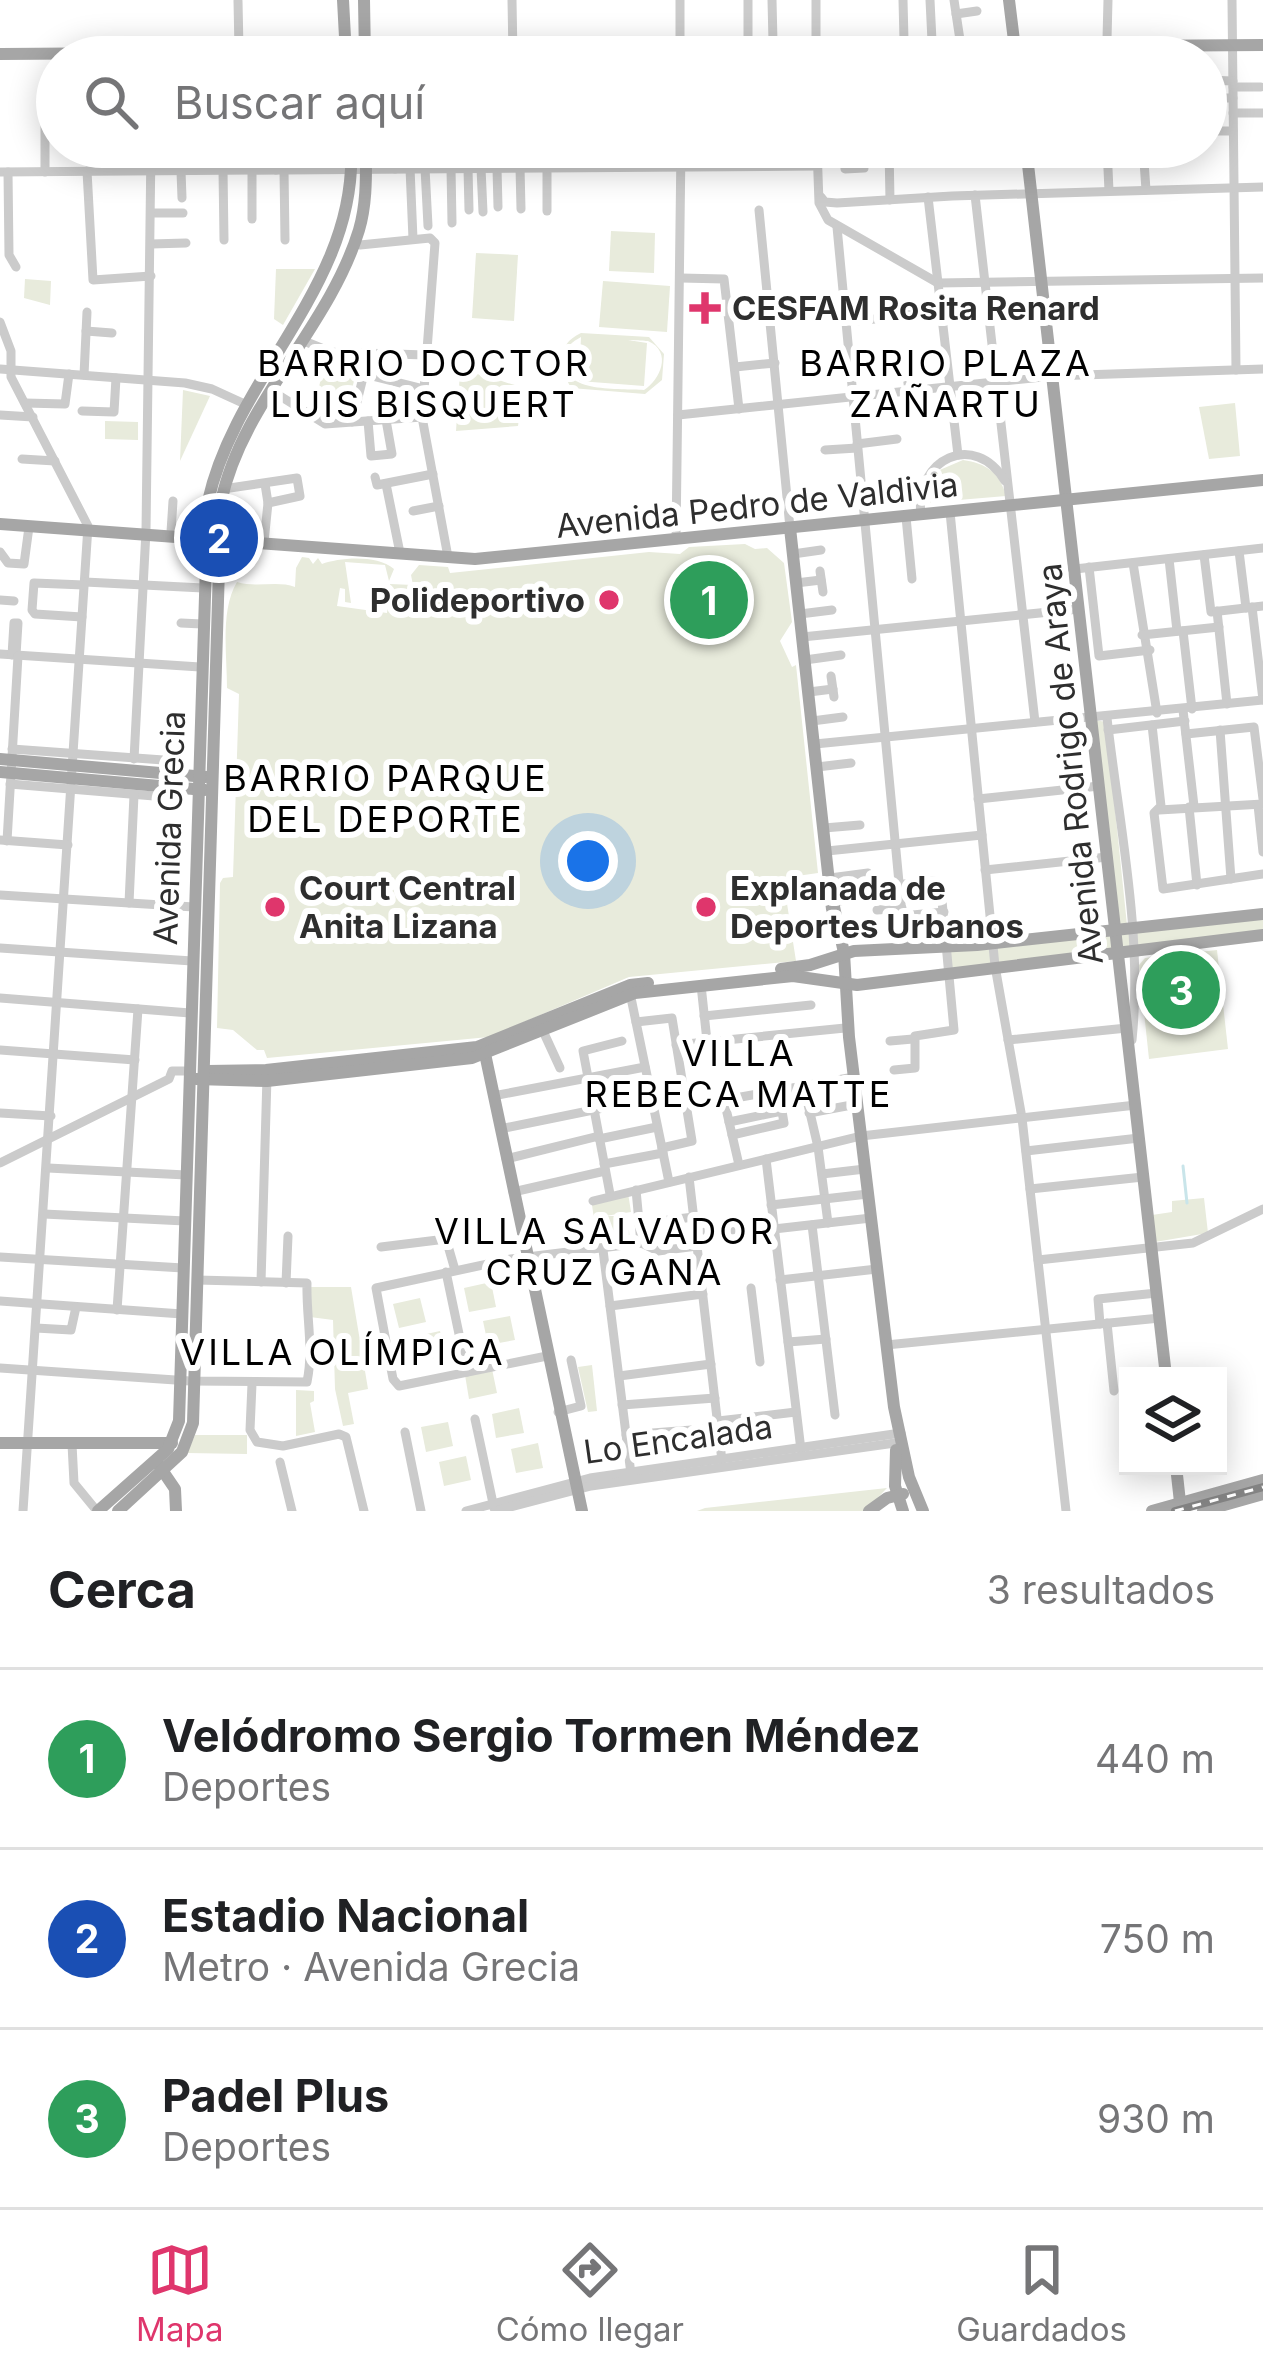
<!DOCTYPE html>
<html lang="es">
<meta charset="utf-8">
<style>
body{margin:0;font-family:Inter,sans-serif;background:#f2f2f2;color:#202124}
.controls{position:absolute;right:36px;bottom:36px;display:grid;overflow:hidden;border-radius:0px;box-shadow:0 6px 30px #0003}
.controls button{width:108px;height:108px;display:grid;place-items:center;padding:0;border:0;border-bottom:3px solid #e0e0e0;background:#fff;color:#202124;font:60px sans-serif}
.you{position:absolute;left:588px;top:861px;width:42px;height:42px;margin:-30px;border:9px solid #fff;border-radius:50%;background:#1a73e8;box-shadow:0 0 0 18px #1a73e833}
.badge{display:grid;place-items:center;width:78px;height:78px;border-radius:50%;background:#df366c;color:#fff;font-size:39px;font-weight:700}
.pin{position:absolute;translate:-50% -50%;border:6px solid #fff;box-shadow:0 3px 12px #0006}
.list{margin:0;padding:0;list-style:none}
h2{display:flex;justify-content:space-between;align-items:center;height:156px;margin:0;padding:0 48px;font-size:51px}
h2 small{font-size:39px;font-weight:400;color:#757577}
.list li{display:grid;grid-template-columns:78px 1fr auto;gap:36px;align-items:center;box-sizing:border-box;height:180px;padding:0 48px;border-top:3px solid #e0e0e0}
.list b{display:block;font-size:45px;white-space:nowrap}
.list p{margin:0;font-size:39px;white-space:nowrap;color:#757577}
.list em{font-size:39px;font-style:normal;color:#757577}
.icon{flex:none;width:66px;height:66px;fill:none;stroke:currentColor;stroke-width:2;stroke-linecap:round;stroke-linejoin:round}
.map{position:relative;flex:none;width:1263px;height:1511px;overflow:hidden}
.search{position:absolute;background:#fff;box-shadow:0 6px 30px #0003;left:36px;right:36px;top:36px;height:132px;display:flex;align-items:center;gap:30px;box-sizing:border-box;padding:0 42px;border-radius:66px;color:#757577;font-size:45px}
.sheet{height:696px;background:#fff}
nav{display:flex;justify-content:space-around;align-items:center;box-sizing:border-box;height:168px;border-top:3px solid #e0e0e0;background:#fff;font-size:33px;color:#757577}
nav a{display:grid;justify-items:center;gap:6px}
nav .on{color:#df366c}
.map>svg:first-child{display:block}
</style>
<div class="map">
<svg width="1263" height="1511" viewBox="0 0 1263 1511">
<rect width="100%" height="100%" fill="#fff"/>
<g fill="#e8ebdc" fill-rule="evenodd">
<path d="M 611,231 L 655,233 L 654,273 L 609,271 Z"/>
<path d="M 476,253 L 518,255 L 514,321 L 472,318 Z"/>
<path d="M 276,269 L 315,269 L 283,325 L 274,319 Z"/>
<path d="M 25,279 L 51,281 L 50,305 L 24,298 Z"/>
<path d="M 603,281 L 670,286 L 667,332 L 599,327 Z"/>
<path d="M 581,333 L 649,337 L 664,354 L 662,380 L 645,394 L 571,388 C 560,367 554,346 581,333 ZM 581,337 L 579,381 L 644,386 L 647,343 L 628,340 C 629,340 647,341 648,341 C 673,352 660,380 644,390 C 621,388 561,394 564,359 C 565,347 572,342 581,337 Z"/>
<path d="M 316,360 L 332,364 L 331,371 L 355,377 L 350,397 L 318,390 L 321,379 L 312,377 Z"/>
<path d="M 460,372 C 490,374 496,381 523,387 L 518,426 L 456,431 Z"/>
<path d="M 183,390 L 210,396 L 180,461 Z"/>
<path d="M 1235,403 L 1240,456 L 1209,459 L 1199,407 Z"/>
<path d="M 105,421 L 138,422 L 138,440 L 105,439 Z"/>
<path d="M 963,460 C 986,463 1000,473 1006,496 L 923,503 L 935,472 Z"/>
<path d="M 745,544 L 755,549 L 767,548 L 784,563 L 792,622 L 780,641 L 792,667 L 796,665 L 818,873 L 783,878 L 796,961 L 629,977 L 489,1037 L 267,1058 L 264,1050 L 257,1050 L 233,1030 L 217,1028 L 220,883 L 223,878 L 233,877 L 239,694 L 227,688 C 227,655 220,610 237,582 C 256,588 278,580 295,587 L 296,568 L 302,557 L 309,558 L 313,564 L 318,558 L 322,564 C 339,558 376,554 394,569 L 389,581 L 385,565 L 345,562 L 351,603 L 345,602 L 345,589 L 340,588 L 337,606 L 387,613 L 390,584 L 413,585 L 411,575 L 419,565 L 448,567 L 450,573 L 649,552 L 680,554 L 689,547 Z"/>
<path d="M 1095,720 L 1106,722 L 1127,925 L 1119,926 Z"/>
<path d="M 1263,918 L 1263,933 L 952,970 L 950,948 Z"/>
<path d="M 1217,950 L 1228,1049 L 1149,1059 L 1139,965 L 1145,958 Z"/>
<path d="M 628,1193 L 631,1212 L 605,1216 L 627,1216 L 628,1228 L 607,1231 L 629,1230 L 630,1243 L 598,1247 L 591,1198 Z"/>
<path d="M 1204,1198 L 1208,1233 L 1155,1242 L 1152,1215 L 1172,1212 L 1172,1201 Z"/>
<path d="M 491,1282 L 496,1307 L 469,1312 L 464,1288 Z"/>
<path d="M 308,1287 L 351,1287 L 368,1389 L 348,1393 L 354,1424 L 343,1426 L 335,1389 L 333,1320 L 310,1317 Z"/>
<path d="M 420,1298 L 426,1322 L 399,1328 L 393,1304 Z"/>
<path d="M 510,1316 L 515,1340 L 488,1345 L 483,1321 Z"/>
<path d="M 440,1331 L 445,1356 L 418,1361 L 413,1337 Z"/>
<path d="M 592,1365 L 597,1411 L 588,1412 L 578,1367 Z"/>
<path d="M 492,1369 L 497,1393 L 469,1399 L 465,1375 Z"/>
<path d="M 296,1390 L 314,1391 L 314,1401 L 310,1403 L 315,1432 L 296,1436 Z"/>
<path d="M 519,1408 L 524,1433 L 496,1438 L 492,1414 Z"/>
<path d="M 448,1422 L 453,1446 L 426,1452 L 421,1427 Z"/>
<path d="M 195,1435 L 247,1435 L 247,1454 L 187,1453 Z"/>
<path d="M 538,1443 L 543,1468 L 516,1473 L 511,1449 Z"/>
<path d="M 466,1456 L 471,1480 L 444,1486 L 439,1462 Z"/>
<path d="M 887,1488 L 865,1511 L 697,1511 L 705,1508 Z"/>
</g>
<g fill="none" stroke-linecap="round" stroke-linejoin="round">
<path stroke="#c9e5ea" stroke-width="3" d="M 1183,1166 L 1187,1203"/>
<g stroke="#cbcbcb" stroke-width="9">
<path d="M 512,0 L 513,57"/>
<path d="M 680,0 L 680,57"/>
<path d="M 772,0 L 773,42"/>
<path d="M 816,0 L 816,57"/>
<path d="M 903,0 L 904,40"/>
<path d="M 930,0 L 932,41"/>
<path d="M 954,0 L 960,40"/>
<path d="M 1232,0 L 1236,370"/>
<path d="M 238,1 L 239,50"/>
<path d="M 956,14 L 977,11"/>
<path d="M 1107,39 L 1108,0"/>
<path d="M 748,42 L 748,0"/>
<path d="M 1206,80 L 1233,81"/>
<path d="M 1233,87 L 1261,87"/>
<path d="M 1206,98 L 1233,98"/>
<path d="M 1233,113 L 1263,113"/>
<path d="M 1210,131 L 1233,131"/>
<path d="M 252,147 L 253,170"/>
<path d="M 276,147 L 276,170"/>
<path d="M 395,147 L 395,169"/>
<path d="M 488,147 L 488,168"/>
<path d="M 514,147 L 514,167"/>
<path d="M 560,147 L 561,167"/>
<path d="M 590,147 L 590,167"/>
<path d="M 817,147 L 819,203 L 828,220 L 938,283 L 1263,278"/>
<path d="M 889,147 L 890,200"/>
<path d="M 1107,147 L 1109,191"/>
<path d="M 1143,147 L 1146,190"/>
<path d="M 864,148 L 864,168 L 845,169 L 844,149 Z"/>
<path d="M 520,167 L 521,209"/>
<path d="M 547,167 L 547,211"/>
<path d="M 410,168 L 413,239"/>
<path d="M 425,168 L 428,226"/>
<path d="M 451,168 L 452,223"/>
<path d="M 468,168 L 469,210"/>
<path d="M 481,168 L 483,212"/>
<path d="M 497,168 L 498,207"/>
<path d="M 223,170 L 224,240"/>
<path d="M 252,170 L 252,219"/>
<path d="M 284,170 L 285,240"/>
<path d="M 87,171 L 93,280 L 151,276"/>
<path d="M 181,171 L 182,198"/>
<path d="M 0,172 L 817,166"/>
<path d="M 8,172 L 9,255 L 16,267"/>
<path d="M 45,172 L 45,127 L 57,127"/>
<path d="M 975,195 L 1035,722"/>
<path d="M 821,197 L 825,202 L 837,203 L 952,196 L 1263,187"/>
<path d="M 928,197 L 958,455"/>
<path d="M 759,210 L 790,528"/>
<path d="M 151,213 L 183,213"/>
<path d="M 837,227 L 905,946"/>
<path d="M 355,242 L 360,245 L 430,238 L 435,243 L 422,417 L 448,557"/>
<path d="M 151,244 L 186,243"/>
<path d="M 681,278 L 724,279 L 739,409"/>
<path d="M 907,313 L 941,309"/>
<path d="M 0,322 L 11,351 L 11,377 L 88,526 L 23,1511"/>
<path d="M 845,322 L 885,318"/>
<path d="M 86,331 L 112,333"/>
<path d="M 304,341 L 331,352 L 426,355"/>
<path d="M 905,359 L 909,391"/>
<path d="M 735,367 L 775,363"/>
<path d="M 0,369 L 185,383 L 212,389 L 247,405"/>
<path d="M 364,374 L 424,389"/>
<path d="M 84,375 L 87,312"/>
<path d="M 272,391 L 325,424 L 422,417"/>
<path d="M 25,403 L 65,404 L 69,374"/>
<path d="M 82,411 L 114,412 L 116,378"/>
<path d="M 0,415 L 33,417"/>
<path d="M 678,415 L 1052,376 L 1263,369"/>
<path d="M 368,421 L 371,456 L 392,454 L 386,420"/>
<path d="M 352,422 L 369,353"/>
<path d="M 857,444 L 897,439"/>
<path d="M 825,450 L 857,448"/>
<path d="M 22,459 L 55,461"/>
<path d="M 375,477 L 377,485 L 433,474"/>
<path d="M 386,484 L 400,553"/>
<path d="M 223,489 L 297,478 L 300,496 L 268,503"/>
<path d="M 413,511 L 439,506"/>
<path d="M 950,512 L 995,966 L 1022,1118 L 1066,1511"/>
<path d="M 921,515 C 914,459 975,430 1005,481"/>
<path d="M 906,517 L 912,579"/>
<path d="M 171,532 L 173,501"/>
<path d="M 676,540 L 681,147"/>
<path d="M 264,542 L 268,503 L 265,484"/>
<path d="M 1239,551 L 1246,608"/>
<path d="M 0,552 L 8,563 L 24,564 L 29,527"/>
<path d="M 793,554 L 821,550"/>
<path d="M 1204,555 L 1211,612 L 1263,606"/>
<path d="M 1169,559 L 1177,631"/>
<path d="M 1133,563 L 1157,713"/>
<path d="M 1089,567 L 1099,656 L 1150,650"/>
<path d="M 1075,569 L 1263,548"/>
<path d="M 820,571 L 823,592"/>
<path d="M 85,582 L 203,588"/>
<path d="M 796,583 L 821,580"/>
<path d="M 0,600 L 14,601"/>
<path d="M 1252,607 L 1263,700"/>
<path d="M 1217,611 L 1227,704"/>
<path d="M 800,614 L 832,610"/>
<path d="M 82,617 L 35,614 L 32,610 L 34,583 L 84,585"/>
<path d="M 181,623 L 202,624"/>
<path d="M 1183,631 L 1192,709"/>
<path d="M 1142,635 L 1219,627"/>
<path d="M 802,637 L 1079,609"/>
<path d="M 0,654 L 200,667"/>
<path d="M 12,655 L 14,623 L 18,623 L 16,655"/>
<path d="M 805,660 L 841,655"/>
<path d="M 831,676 L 834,697"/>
<path d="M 809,692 L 833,689"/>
<path d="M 1183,710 L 1194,806"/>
<path d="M 1107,718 C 1119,824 1143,934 1132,1040"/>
<path d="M 812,721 L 843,717"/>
<path d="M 1152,725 L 1161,806 L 1154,813 L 1163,889 L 1263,874"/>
<path d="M 1108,730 L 1185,721"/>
<path d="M 1220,730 L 1231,879"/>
<path d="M 1186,734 L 1254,727 L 1263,799"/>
<path d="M 815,744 L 1263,700"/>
<path d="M 12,749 L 177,761 L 184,775"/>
<path d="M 134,759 L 146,531 L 151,147"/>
<path d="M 817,767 L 851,763"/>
<path d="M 10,784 L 178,798 L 183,788"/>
<path d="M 978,799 L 1099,786"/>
<path d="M 1258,805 L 1263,852"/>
<path d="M 1189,807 L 1197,885"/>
<path d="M 1159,810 L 1263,804"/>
<path d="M 824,828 L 860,825"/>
<path d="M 0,840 L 68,845"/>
<path d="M 7,841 L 18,656"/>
<path d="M 827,851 L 982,835"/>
<path d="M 985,870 L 1107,857"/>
<path d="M 830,878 L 868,873"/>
<path d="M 874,887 L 935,881 L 941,890 L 954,1030 L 915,1036 L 915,1068 L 894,1070"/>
<path d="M 0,895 L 194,907"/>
<path d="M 833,902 L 857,898"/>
<path d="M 129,903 L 134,795"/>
<path d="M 877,910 L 902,908"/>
<path d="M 902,916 L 944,912"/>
<path d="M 841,928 L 867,925"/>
<path d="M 0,948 L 192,961"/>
<path d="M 701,985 L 707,1041"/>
<path d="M 630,993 L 669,1182"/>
<path d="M 0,998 L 190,1013"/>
<path d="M 704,1016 L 811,1005"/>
<path d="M 636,1022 L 672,1018 L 692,1141 L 662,1148"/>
<path d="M 543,1031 L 560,1068"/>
<path d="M 1008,1040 L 1127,1028"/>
<path d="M 890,1041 L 913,1039"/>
<path d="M 676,1045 L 845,1028"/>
<path d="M 0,1050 L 135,1060"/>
<path d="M 803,1083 L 818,1147 L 828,1223"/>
<path d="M 493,1096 L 645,1067"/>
<path d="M 0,1113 L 51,1116"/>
<path d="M 809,1113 L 857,1104"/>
<path d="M 729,1122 L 782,1111 L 784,1123 L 732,1135"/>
<path d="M 500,1129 L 652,1098"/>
<path d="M 599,1139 L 657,1127"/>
<path d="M 1026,1151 L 1139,1138"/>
<path d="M 506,1159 L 599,1136"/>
<path d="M 766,1159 L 801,1450"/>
<path d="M 0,1163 L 169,1079 L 172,1071 L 189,1071"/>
<path d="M 604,1164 L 663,1153"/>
<path d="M 739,1165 L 724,1100 L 854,1077"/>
<path d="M 48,1168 L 186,1175"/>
<path d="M 822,1174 L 865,1169"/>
<path d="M 689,1177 L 722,1461"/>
<path d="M 1030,1189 L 1143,1177"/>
<path d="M 636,1190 L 641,1243"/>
<path d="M 513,1192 L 605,1171"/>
<path d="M 610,1194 L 583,1051 L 622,1041"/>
<path d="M 593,1201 L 861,1136 L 1136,1105"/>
<path d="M 771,1205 L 868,1194"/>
<path d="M 44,1214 L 185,1221"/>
<path d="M 660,1221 L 694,1217"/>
<path d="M 812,1225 L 835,1415"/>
<path d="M 774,1229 L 871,1218"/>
<path d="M 696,1233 L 774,1226"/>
<path d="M 641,1243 L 658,1251 L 697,1246"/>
<path d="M 381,1247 L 446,1239 L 455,1270"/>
<path d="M 603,1250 L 631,1474"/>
<path d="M 0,1257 L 183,1268"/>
<path d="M 1038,1260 L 1193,1243 L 1263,1209"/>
<path d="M 446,1272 L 467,1372"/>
<path d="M 780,1280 L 877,1269"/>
<path d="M 261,1282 L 267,1077"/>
<path d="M 658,1282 L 701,1277"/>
<path d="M 286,1283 L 288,1236"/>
<path d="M 751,1288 L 760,1362"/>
<path d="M 0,1301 L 182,1314"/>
<path d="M 610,1306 L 703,1294"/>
<path d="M 117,1310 L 138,1009"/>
<path d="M 1107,1323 L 1114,1391"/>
<path d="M 1100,1324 L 1098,1299 L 1157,1293"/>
<path d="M 36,1328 L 71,1330 L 76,1307"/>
<path d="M 788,1342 L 826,1339"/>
<path d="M 886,1345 L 1160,1318"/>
<path d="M 547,1356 L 399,1386 L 393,1379 L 376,1288 L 511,1259 L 641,1243"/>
<path d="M 0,1368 L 190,1381 L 307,1382 C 314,1348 306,1317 307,1283 L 197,1280"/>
<path d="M 619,1376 L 711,1364"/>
<path d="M 252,1384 L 250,1430 L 257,1442 L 283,1446 L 339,1434 L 346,1437 L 364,1511"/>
<path d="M 622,1405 L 715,1398"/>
<path d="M 558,1412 L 581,1406 L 571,1360"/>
<path d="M 475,1419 L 494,1508"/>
<path d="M 718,1421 L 796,1412"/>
<path d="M 405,1432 L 421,1511"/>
<path d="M 626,1435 L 718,1428"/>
<path d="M 72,1444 L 74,1483 L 97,1511"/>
<path d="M 280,1462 L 292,1511"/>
<path d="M 466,1511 L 590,1478 L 901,1433"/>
<path d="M 495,1511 L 591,1486 L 902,1442"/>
</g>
<g stroke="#a6a6a6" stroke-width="12">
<path d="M 343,0 L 346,56"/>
<path d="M 364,0 L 365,57"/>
<path d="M 1009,0 L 1016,57"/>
<path d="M 0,54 L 1263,45"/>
<path d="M 1026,147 L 1166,1376"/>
<path d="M 0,524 L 475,559 L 1263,480"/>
<path d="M 790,528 L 832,909"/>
<path d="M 0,759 L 206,777"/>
<path d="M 0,772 L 205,790"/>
<path d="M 833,902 L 844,953 L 849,1037 L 894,1407 L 909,1477 L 923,1511"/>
<path d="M 781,969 L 810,965 L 854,951 L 977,945 L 1263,914"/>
<path d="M 484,1049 L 582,1511"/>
<path d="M 208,1071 L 266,1070 L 477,1047 L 630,985 L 648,983"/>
<path d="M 196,1079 L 267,1081 L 472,1058 L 635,993 L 793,976 L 857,985 L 1263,935"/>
<path d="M 0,1443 L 172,1443"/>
<path d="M 896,1450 L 895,1486 L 903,1511"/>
<path d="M 158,1464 L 175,1489 L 176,1511"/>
<path d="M 1176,1466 L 1181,1511"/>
<path d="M 98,1511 L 168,1449 L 179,1421 L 208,501 C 237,373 358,284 351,147"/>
<path d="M 118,1511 L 182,1452 L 193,1423 L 221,502 C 242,402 329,328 359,230 C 367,203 366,175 366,147"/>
<path d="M 869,1511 L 887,1498 L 903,1494"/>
<path d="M 1152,1511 L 1263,1480"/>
<path d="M 1203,1511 L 1263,1494"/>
</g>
<defs>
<path id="rail" d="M 1175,1511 L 1263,1487"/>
</defs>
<use href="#rail" stroke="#838383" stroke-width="8"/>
<use href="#rail" stroke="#fff" stroke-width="3" stroke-dasharray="9" stroke-linecap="butt"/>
</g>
<g fill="#df366c" stroke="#fff" stroke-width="4.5">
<path d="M699 290h12v12h12v12h-12v12h-12v-12h-12v-12h12z"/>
<circle cx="609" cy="600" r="12"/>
<circle cx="275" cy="907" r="12"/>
<circle cx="706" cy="907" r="12"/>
</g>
<g text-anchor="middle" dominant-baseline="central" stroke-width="12" stroke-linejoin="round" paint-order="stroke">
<g font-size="33" font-weight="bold" fill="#2e2e2e" stroke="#fff" text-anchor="start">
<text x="732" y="308">CESFAM Rosita Renard</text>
<text x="585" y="600" text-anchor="end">Polideportivo</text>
<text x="299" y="888">Court Central<tspan x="299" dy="38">Anita Lizana</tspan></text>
<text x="730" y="888">Explanada de<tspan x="730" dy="38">Deportes Urbanos</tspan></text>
</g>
<g font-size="33" fill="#2e2e2e" stroke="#fff">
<text transform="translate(757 505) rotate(-6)">Avenida Pedro de Valdivia</text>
<text transform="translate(1070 764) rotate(-96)">Avenida Rodrigo de Araya</text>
<text transform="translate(169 828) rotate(-88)">Avenida Grecia</text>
<text transform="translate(678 1439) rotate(-8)">Lo Encalada</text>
</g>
<g font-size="36" letter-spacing="3" fill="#000" stroke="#fff">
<text x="424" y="363">BARRIO DOCTOR<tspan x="424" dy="41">LUIS BISQUERT</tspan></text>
<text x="946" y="363">BARRIO PLAZA<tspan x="946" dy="41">ZAÑARTU</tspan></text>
<text x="386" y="778">BARRIO PARQUE<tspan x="386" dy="41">DEL DEPORTE</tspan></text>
<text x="739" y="1053">VILLA<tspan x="739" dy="41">REBECA MATTE</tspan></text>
<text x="605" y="1231">VILLA SALVADOR<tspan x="605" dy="41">CRUZ GANA</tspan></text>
<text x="343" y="1352">VILLA OLÍMPICA</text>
</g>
</g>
</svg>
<div class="controls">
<button><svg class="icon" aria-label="layers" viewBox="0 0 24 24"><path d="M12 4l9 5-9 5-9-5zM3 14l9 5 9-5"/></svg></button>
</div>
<div class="you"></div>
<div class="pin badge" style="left:709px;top:600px;background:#2e9e5b">1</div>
<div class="pin badge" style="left:219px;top:538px;background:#1a4fb4">2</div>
<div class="pin badge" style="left:1181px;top:990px;background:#2e9e5b">3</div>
<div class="search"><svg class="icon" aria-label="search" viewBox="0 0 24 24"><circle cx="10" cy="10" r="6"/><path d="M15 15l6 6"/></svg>Buscar aquí</div>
</div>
<section class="sheet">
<h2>Cerca<small>3 resultados</small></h2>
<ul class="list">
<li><span class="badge" style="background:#2e9e5b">1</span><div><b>Velódromo Sergio Tormen Méndez</b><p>Deportes</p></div><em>440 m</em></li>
<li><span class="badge" style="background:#1a4fb4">2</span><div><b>Estadio Nacional</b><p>Metro · Avenida Grecia</p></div><em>750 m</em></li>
<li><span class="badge" style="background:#2e9e5b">3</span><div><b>Padel Plus</b><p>Deportes</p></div><em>930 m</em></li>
</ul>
</section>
<nav>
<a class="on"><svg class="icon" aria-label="map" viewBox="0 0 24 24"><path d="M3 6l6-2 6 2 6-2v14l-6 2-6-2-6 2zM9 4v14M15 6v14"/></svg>Mapa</a>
<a><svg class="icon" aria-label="directions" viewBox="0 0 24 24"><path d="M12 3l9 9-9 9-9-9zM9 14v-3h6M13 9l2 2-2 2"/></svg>Cómo llegar</a>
<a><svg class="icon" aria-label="saved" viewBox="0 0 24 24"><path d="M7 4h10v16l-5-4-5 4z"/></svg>Guardados</a>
</nav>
